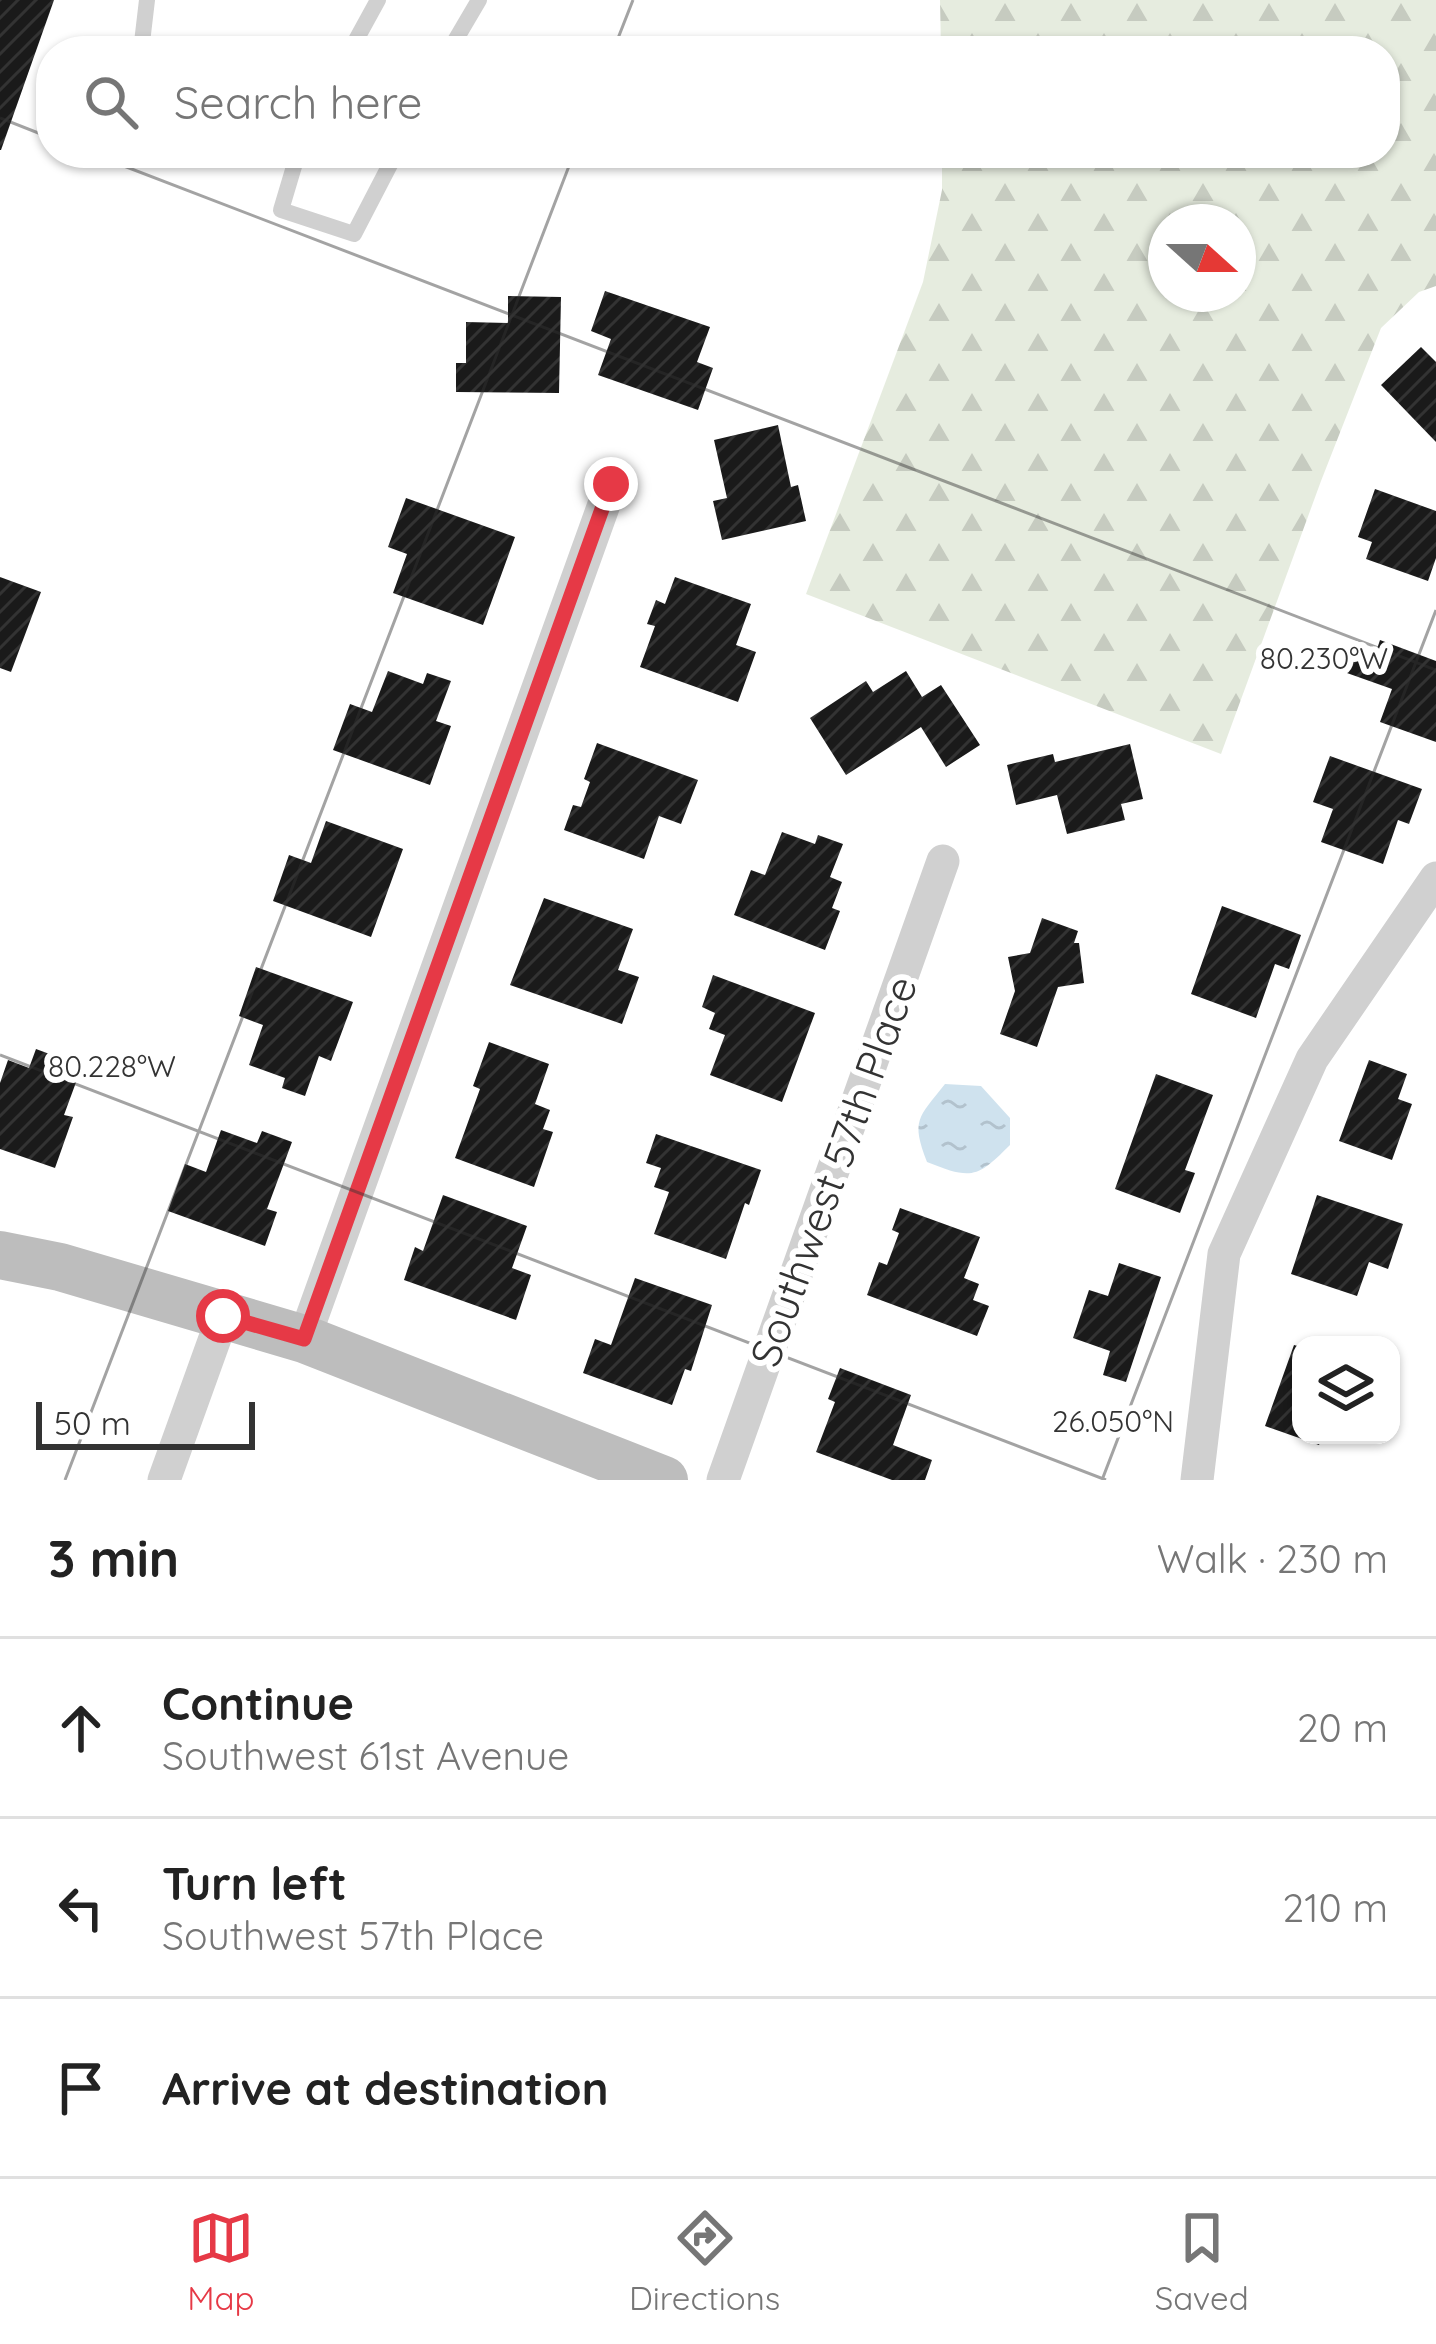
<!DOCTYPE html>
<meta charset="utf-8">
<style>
body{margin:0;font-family:Quicksand,sans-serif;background:#f2f2f2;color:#222}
.controls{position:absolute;right:36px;bottom:36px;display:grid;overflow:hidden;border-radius:24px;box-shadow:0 3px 9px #0004}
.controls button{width:108px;height:108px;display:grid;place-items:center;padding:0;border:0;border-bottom:3px solid #e0e0e0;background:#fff;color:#222;font:60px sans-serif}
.compass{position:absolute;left:1148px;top:204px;width:108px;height:108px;border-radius:50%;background:#fff;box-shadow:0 3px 9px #0004;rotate:111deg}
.scale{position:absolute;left:36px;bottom:30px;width:219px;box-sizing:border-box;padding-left:12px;border:6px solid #333;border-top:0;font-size:33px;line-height:42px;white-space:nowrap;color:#333;-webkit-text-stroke:9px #fff;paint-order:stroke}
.stop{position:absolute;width:36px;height:36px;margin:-27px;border:9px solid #e63946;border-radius:50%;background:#fff}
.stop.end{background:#e63946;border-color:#fff;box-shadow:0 3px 12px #0008}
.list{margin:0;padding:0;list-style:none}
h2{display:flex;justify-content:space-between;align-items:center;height:156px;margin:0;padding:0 48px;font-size:51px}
h2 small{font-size:39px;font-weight:400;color:#767676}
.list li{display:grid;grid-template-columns:78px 1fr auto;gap:36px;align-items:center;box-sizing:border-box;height:180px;padding:0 48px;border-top:3px solid #e0e0e0}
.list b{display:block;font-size:45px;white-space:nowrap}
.list p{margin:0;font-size:39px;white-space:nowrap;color:#767676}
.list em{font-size:39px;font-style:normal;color:#767676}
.icon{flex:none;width:66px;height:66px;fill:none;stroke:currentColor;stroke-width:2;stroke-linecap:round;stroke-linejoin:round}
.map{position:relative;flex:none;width:1436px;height:1480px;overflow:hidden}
.search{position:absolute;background:#fff;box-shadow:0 3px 9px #0004;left:36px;right:36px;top:36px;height:132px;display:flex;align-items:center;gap:30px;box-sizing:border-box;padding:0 42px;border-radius:48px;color:#767676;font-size:45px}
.sheet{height:696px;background:#fff}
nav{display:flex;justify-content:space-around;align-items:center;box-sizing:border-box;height:168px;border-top:3px solid #e0e0e0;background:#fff;font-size:33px;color:#767676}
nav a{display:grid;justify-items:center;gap:6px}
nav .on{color:#e63946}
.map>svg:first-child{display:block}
</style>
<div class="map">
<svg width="1436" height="1480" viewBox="0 0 1436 1480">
<defs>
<pattern id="forest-firs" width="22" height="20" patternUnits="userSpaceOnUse" patternTransform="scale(3)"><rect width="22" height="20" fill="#e6ecdf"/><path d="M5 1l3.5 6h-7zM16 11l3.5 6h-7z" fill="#c6cbc0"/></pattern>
<pattern id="water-ripples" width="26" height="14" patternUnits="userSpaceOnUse" patternTransform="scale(3)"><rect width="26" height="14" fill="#cfe2ee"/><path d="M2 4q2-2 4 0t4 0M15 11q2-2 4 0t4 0" fill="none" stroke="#b2c2cd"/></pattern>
<pattern id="building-hatch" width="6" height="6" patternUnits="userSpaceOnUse" patternTransform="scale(3)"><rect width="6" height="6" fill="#1a1a1a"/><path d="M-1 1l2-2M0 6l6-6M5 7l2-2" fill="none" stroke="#333"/></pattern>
</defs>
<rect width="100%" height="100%" fill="#fff"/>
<path fill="url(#forest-firs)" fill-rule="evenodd" d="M 940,0 L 1436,0 L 1436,286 L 1419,292 L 1381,328 L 1321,481 L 1221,754 L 806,594 L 923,282 L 942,190 L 942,153 L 1385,153 L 1385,51 L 941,51 ZM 1166,222 L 1238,222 L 1238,294 L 1166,294 Z"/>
<path fill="url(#water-ripples)" d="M 945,1084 L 981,1086 L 1010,1118 L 1010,1145 C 977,1178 972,1180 927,1162 C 911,1120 918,1118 945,1084 Z"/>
<g fill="url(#building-hatch)">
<path d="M 0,0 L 54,0 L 1,150 L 0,150 Z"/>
<path d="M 605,291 L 710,327 L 697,362 L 713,368 L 698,410 L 598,375 L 611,339 L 591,331 Z"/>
<path d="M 508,296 L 561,297 L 559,393 L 456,392 L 456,363 L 466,363 L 466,322 L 508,323 Z"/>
<path d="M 1421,347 L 1436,362 L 1436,442 L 1381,385 Z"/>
<path d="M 778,425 L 791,487 L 798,485 L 806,521 L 722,540 L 713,501 L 727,498 L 714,440 Z"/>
<path d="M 1375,489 L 1436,511 L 1436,558 L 1428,581 L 1366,559 L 1372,542 L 1358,537 Z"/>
<path d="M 406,498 L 515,537 L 483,625 L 393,593 L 407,554 L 388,547 Z"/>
<path d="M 0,577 L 41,592 L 11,672 L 0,668 Z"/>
<path d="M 675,577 L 751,604 L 736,645 L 756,652 L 738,702 L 640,667 L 655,626 L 647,624 L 656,600 L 665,604 Z"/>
<path d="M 1380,640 L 1436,661 L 1436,742 L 1380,722 L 1392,689 L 1330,667 L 1337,649 L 1373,661 Z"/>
<path d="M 388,671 L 423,684 L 427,673 L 451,681 L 436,721 L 451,726 L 430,785 L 333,750 L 350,704 L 372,712 Z"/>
<path d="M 906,671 L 922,697 L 941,685 L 980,745 L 946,767 L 921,727 L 846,775 L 810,718 L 866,681 L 873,692 Z"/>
<path d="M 597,743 L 698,780 L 681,824 L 659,816 L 644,859 L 564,830 L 573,805 L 581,807 L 590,782 L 584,779 Z"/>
<path d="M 1130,744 L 1143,799 L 1121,804 L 1125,820 L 1067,834 L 1057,795 L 1016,805 L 1007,765 L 1053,754 L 1055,762 Z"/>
<path d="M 1330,756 L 1422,789 L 1409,824 L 1398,820 L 1383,864 L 1321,842 L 1333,809 L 1313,802 Z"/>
<path d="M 326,821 L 403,849 L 371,937 L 273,901 L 289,855 L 311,863 Z"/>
<path d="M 782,832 L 815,844 L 818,835 L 843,844 L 830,877 L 842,882 L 832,908 L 840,911 L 825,950 L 734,915 L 751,870 L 765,875 Z"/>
<path d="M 544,898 L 633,929 L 618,970 L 639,977 L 622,1024 L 510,985 Z"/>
<path d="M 1222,906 L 1301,935 L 1289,969 L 1275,964 L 1256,1018 L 1191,994 Z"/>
<path d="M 1042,918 L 1078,931 L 1074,943 L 1079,943 L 1084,983 L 1058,987 L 1037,1047 L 1000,1034 L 1015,991 L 1008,957 L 1030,953 Z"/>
<path d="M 256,967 L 353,1002 L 331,1061 L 319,1056 L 305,1096 L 282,1088 L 285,1078 L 249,1065 L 263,1025 L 239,1016 Z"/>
<path d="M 713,975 L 815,1013 L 782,1102 L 710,1075 L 725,1035 L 709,1029 L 715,1013 L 702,1007 Z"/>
<path d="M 489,1042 L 549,1064 L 535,1104 L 550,1110 L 543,1129 L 553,1132 L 534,1187 L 455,1158 L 480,1089 L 473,1086 Z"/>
<path d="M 36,1049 L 82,1066 L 64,1115 L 73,1117 L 55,1168 L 0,1149 L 0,1083 L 8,1060 L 29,1068 Z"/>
<path d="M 1369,1060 L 1407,1074 L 1398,1099 L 1412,1104 L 1392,1160 L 1339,1141 Z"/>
<path d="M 1156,1074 L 1213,1095 L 1185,1170 L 1195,1173 L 1180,1213 L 1115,1189 Z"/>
<path d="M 221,1130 L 257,1143 L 262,1131 L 292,1142 L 267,1209 L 277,1212 L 265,1246 L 168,1211 L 185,1164 L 206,1172 Z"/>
<path d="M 656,1134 L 761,1170 L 749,1205 L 745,1203 L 726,1259 L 654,1234 L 669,1192 L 654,1187 L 661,1168 L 646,1163 Z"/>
<path d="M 443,1195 L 527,1226 L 512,1268 L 531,1275 L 516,1320 L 404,1280 L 415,1247 L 423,1251 Z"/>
<path d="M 1317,1195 L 1403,1224 L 1388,1269 L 1369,1262 L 1357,1296 L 1291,1274 Z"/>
<path d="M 900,1208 L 980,1237 L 964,1278 L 979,1284 L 973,1300 L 989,1306 L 977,1336 L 867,1295 L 879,1262 L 887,1265 L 899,1233 L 892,1230 Z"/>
<path d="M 1119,1263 L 1161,1277 L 1126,1382 L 1103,1375 L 1110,1351 L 1073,1338 L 1089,1290 L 1108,1296 Z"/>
<path d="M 635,1278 L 712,1305 L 691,1371 L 685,1369 L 672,1405 L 583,1373 L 595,1339 L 611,1345 Z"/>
<path d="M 1294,1345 L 1301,1347 L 1301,1435 L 1323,1435 L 1319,1445 L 1265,1426 Z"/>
<path d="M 840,1368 L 911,1395 L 893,1445 L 932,1460 L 925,1480 L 892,1480 L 816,1452 L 835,1402 L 828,1399 Z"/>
</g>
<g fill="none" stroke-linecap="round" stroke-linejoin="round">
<g stroke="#d0d0d0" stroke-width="16">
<path d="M 141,51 L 147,0"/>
<path d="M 350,51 L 378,0"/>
<path d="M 449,51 L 479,0"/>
<path d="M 298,153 L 281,210 L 354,234 L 396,153"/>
</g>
<g stroke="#d0d0d0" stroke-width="33">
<path d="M 304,1339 L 611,485"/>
<path d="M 164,1480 L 223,1316"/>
<path d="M 723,1480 L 943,861"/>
<path d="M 1197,1480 L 1224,1254 L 1312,1059 L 1436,878"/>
</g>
<path stroke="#bdbdbd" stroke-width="48" d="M 0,1255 L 60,1267 L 304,1339 L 664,1480"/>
</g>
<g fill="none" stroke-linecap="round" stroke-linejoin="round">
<path stroke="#e63946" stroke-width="15" d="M 223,1316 L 304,1339 L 611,484"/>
</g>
<path fill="none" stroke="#333" stroke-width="3" stroke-opacity="0.45" d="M 613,51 L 633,0M 0,118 L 51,138M 90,153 L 1436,670M 0,1055 L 1106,1480M 65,1480 L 574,153M 1102,1480 L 1436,610"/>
<g text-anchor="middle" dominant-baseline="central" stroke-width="12" stroke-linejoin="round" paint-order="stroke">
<g font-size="42" fill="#333" stroke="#fff">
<text transform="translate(833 1171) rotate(-70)">Southwest 57th Place</text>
</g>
</g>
<g font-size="30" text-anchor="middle" fill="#333" stroke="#fff" stroke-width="12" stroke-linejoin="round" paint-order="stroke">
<text x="1324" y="669">80.230°W</text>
<text x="112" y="1077">80.228°W</text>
<text x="1113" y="1432">26.050°N</text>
</g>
</svg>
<div class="controls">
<button><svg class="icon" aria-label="layers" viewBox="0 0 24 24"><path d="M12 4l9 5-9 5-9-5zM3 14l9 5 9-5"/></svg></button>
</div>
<svg class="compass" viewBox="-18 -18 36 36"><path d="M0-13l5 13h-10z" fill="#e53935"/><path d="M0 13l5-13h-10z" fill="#767676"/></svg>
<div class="scale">50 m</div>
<div class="stop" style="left:223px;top:1316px"></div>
<div class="stop end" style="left:611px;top:484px"></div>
<div class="search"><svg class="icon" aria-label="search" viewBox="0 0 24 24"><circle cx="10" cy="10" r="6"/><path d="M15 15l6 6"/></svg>Search here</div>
</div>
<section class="sheet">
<h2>3 min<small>Walk · 230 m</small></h2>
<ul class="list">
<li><svg class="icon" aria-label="ahead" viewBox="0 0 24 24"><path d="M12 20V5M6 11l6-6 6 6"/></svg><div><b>Continue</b><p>Southwest 61st Avenue</p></div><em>20 m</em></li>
<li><svg class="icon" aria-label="left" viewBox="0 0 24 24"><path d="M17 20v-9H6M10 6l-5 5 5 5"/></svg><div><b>Turn left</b><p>Southwest 57th Place</p></div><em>210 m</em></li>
<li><svg class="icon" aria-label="arrive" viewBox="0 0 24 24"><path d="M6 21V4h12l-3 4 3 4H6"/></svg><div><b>Arrive at destination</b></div></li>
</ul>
</section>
<nav>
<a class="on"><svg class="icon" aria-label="map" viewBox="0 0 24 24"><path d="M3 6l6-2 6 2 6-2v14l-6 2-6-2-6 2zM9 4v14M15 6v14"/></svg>Map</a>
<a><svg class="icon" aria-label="directions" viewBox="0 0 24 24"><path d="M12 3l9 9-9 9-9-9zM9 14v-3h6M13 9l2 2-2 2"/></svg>Directions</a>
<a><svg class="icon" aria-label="saved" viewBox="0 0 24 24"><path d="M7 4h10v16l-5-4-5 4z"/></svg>Saved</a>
</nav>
